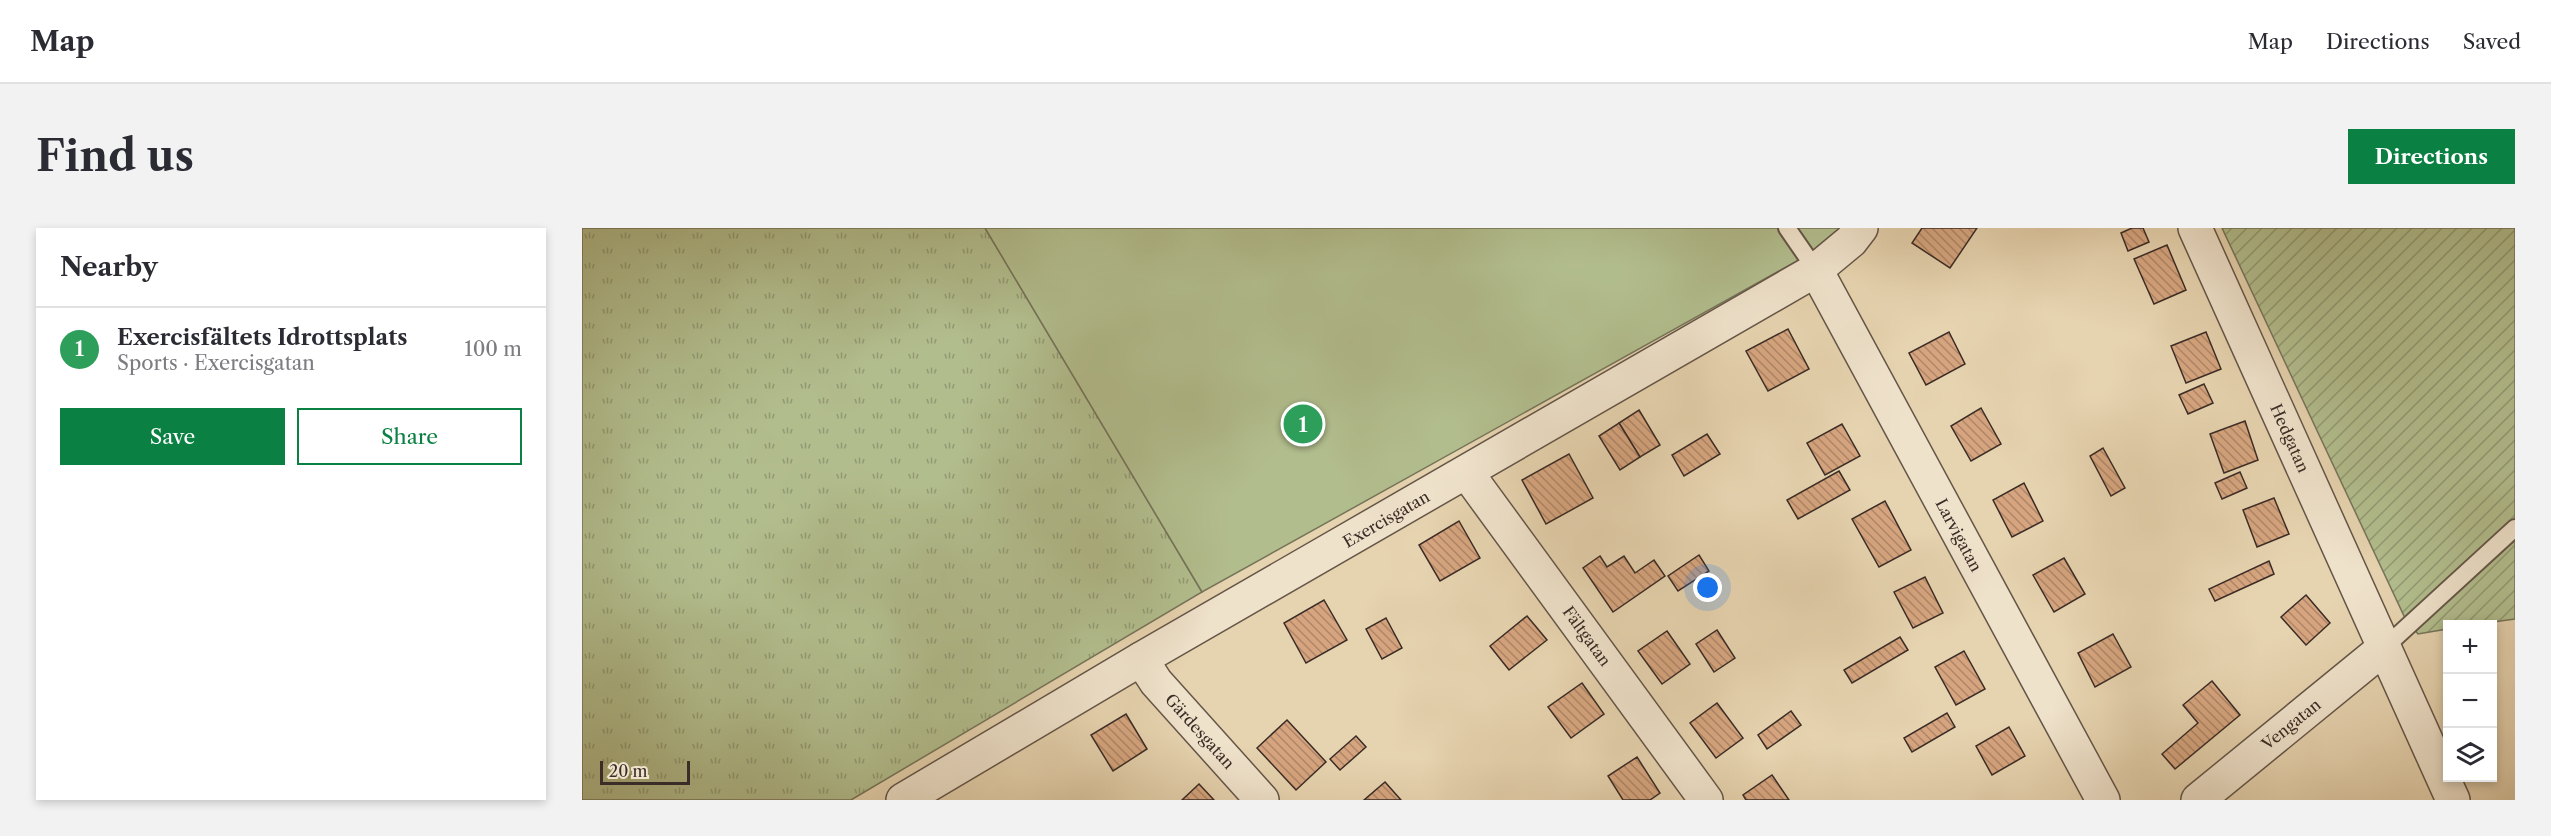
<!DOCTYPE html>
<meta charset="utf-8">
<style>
body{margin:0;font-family:"Libre Caslon Text",serif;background:#f2f2f3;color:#2b2b33}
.controls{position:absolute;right:18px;bottom:18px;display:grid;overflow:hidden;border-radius:0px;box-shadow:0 3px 9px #0003}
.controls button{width:54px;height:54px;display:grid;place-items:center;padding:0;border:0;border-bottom:2px solid #e1e1e2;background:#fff;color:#2b2b33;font:30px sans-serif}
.scale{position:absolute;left:18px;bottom:15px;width:90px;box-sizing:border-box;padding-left:6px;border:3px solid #3a2c26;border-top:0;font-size:16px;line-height:21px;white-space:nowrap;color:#3a2c26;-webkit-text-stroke:4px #efe2cb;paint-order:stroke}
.you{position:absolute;left:1126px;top:360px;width:21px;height:21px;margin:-15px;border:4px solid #fff;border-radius:50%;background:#1a73e8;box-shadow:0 0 0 9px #1a73e833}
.badge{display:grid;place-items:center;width:39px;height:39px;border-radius:50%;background:#0b8043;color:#fff;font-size:20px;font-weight:700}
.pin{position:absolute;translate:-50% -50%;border:3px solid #fff;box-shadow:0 2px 6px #0006}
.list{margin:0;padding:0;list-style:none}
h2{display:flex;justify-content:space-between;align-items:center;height:78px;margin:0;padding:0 24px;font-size:26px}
h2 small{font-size:20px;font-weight:400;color:#7c7c81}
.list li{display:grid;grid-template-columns:39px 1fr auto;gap:18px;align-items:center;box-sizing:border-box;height:84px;padding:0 24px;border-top:2px solid #e1e1e2}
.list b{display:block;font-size:22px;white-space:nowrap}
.list p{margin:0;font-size:20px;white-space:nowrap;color:#7c7c81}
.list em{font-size:20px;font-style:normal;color:#7c7c81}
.actions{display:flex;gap:12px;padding:18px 24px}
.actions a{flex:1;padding:14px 0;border:2px solid #0b8043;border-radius:0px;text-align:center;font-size:21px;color:#0b8043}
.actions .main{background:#0b8043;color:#fff}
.icon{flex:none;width:33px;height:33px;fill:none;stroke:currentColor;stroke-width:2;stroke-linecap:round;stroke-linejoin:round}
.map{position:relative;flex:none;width:1933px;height:572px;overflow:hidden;border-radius:0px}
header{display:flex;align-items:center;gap:36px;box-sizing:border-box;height:84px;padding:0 30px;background:#fff;border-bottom:2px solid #e1e1e2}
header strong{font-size:28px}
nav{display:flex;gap:33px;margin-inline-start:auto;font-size:21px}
.intro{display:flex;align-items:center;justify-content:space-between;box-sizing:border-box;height:144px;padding:0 36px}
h1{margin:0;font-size:42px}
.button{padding:15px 27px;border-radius:0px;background:#0b8043;color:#fff;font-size:21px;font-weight:700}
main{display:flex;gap:36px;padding:0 36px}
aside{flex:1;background:#fff;border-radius:0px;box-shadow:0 3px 9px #0003}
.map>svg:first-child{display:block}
</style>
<header>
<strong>Map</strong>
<nav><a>Map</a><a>Directions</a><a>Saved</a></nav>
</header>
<div class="intro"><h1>Find us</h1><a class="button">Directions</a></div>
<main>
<aside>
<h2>Nearby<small></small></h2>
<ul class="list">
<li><span class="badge" style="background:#2e9e5b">1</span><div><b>Exercisfältets Idrottsplats</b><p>Sports · Exercisgatan</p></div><em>100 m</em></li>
</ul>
<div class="actions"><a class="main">Save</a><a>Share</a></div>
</aside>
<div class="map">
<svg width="1933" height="572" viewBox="0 0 1933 572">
<defs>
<pattern id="grass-tufts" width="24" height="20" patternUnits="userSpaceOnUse" patternTransform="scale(1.5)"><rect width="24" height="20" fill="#b2bd8d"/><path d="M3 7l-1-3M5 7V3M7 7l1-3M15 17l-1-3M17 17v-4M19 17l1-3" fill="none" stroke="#929a73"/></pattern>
<pattern id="garden-furrows" width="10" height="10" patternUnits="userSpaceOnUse" patternTransform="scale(1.5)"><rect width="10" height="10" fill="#b2bd8d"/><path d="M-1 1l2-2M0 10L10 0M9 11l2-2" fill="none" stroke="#929a73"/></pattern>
<pattern id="building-back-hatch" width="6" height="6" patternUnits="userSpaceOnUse" patternTransform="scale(1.5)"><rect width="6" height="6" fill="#d6a57f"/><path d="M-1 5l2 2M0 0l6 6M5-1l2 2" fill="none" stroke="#af8768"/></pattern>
</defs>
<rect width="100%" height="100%" fill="#e6d3af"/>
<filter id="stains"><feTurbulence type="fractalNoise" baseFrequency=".00333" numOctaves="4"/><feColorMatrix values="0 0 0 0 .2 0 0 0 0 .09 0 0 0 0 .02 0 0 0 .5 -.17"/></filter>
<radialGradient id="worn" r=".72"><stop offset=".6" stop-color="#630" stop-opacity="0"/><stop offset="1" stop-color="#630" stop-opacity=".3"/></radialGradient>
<path fill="url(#grass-tufts)" stroke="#76745a" stroke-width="1.5" d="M 0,0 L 403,0 L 620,364 L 269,572 L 0,572 Z"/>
<path fill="url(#garden-furrows)" stroke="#76745a" stroke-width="1.5" d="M 1640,0 L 1933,0 L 1933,391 L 1897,396 L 1866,397 L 1865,401 L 1836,406 L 1823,390 Z"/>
<path fill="#b2bd8d" stroke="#76745a" stroke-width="1.5" d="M 403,0 L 1258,0 L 1224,28 L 620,364 Z"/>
<g fill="url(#building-back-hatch)" stroke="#3a2c26" stroke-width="1.5">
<path d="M 1340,0 L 1395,0 L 1368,40 L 1330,15 Z"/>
<path d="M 1550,0 L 1561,0 L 1567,14 L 1546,23 L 1539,5 Z"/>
<path d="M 1585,17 L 1604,62 L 1572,76 L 1552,31 Z"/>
<path d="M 1206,101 L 1227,141 L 1186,163 L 1164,123 Z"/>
<path d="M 1367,104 L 1383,136 L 1344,157 L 1327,125 Z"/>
<path d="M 1624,104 L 1639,141 L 1604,155 L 1589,118 Z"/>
<path d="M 1622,156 L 1631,175 L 1606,186 L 1597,167 Z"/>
<path d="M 1399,180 L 1419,216 L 1389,233 L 1369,198 Z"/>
<path d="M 1057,182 L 1078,217 L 1058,229 L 1037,195 Z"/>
<path d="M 1663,193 L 1676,232 L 1642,245 L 1628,206 Z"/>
<path d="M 1037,195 L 1058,229 L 1038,242 L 1017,208 Z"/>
<path d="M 1260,196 L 1278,228 L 1243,247 L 1225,215 Z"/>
<path d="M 1125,206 L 1138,226 L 1102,248 L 1090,227 Z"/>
<path d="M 1521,220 L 1543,260 L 1529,268 L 1508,228 Z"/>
<path d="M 987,226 L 1011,270 L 964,296 L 940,252 Z"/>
<path d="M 1257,243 L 1268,262 L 1216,291 L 1205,272 Z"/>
<path d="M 1658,244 L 1665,260 L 1640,271 L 1633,255 Z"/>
<path d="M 1442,255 L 1461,293 L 1430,309 L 1411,272 Z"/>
<path d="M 1692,270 L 1707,306 L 1675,319 L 1661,282 Z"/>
<path d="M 1303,273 L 1329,322 L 1297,339 L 1270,291 Z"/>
<path d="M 877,293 L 898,330 L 858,353 L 837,317 Z"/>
<path d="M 1117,327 L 1127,343 L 1096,363 L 1086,348 Z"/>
<path d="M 1018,328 L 1025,339 L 1042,328 L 1053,345 L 1072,332 L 1083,348 L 1031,384 L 1001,340 Z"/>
<path d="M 1482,330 L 1503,366 L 1472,384 L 1451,347 Z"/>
<path d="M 1687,333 L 1692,346 L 1633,373 L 1627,361 Z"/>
<path d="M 1343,349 L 1361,385 L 1331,400 L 1312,364 Z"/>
<path d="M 1724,367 L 1748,395 L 1724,417 L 1699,389 Z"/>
<path d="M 742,372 L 765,412 L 724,435 L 702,395 Z"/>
<path d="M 945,388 L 965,412 L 927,442 L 908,418 Z"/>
<path d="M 804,390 L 820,420 L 800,431 L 784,401 Z"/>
<path d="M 1135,402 L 1153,430 L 1132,444 L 1114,416 Z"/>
<path d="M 1085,403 L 1108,436 L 1080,456 L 1056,423 Z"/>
<path d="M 1531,406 L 1549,439 L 1513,459 L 1496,425 Z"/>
<path d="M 1318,409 L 1326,422 L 1270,455 L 1262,442 Z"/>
<path d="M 1382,423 L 1403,461 L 1374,477 L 1353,439 Z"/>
<path d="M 1630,453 L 1658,487 L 1593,541 L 1580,526 L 1616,495 L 1601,477 Z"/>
<path d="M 1000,455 L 1022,486 L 989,510 L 966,479 Z"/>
<path d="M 1135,475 L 1161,510 L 1134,530 L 1108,495 Z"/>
<path d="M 1209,483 L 1219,497 L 1185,521 L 1176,507 Z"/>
<path d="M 1365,485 L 1373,499 L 1330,524 L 1322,510 Z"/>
<path d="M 544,486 L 565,521 L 531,543 L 509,507 Z"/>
<path d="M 705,492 L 744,534 L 714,562 L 675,520 Z"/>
<path d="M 1427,499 L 1443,528 L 1410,547 L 1394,518 Z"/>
<path d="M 774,508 L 784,519 L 758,542 L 748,531 Z"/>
<path d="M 1055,529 L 1078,565 L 1068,572 L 1041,572 L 1026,548 Z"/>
<path d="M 1190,547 L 1207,572 L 1164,572 L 1161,567 Z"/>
<path d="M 803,554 L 819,572 L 782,572 Z"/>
<path d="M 617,556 L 632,572 L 600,572 Z"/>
</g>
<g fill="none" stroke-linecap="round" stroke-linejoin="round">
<defs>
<g id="service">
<path d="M 1205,0 L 1234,42"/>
<path d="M 1802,420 L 1933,300"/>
</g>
<g id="minor">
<path d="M 1613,0 L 1871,572"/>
<path d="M 1234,42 L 1521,572"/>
<path d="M 885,245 L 1124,572"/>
<path d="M 559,431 L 574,454 L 680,572"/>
<path d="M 321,572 L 559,431 L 1234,42 L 1269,13 L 1279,0"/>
<path d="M 1616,572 L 1802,420"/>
</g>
</defs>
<use href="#service" stroke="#655648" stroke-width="20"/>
<use href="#minor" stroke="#655648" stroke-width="36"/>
<use href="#service" stroke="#efe2cb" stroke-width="16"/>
<use href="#minor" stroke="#efe2cb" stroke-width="33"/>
</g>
<g text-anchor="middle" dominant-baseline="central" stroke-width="4.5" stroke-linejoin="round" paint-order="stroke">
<g font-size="16" fill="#3a2c26" stroke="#efe2cb">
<text transform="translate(1708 210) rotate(66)">Hedgatan</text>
<text transform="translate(804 291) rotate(-30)">Exercisgatan</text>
<text transform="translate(1377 307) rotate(62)">Larvigatan</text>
<text transform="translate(1005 408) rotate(54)">Fältgatan</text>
<text transform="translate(1709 496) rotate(-39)">Vengatan</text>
<text transform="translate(618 503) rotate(48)">Gärdesgatan</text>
</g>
</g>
<rect width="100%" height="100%" filter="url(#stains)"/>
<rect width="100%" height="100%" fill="url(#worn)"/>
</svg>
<div class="controls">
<button>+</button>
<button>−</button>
<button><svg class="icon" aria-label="layers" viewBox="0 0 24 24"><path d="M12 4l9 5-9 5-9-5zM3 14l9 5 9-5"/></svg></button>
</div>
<div class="scale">20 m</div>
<div class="you"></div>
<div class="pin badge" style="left:721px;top:196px;background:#2e9e5b">1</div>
</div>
</main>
